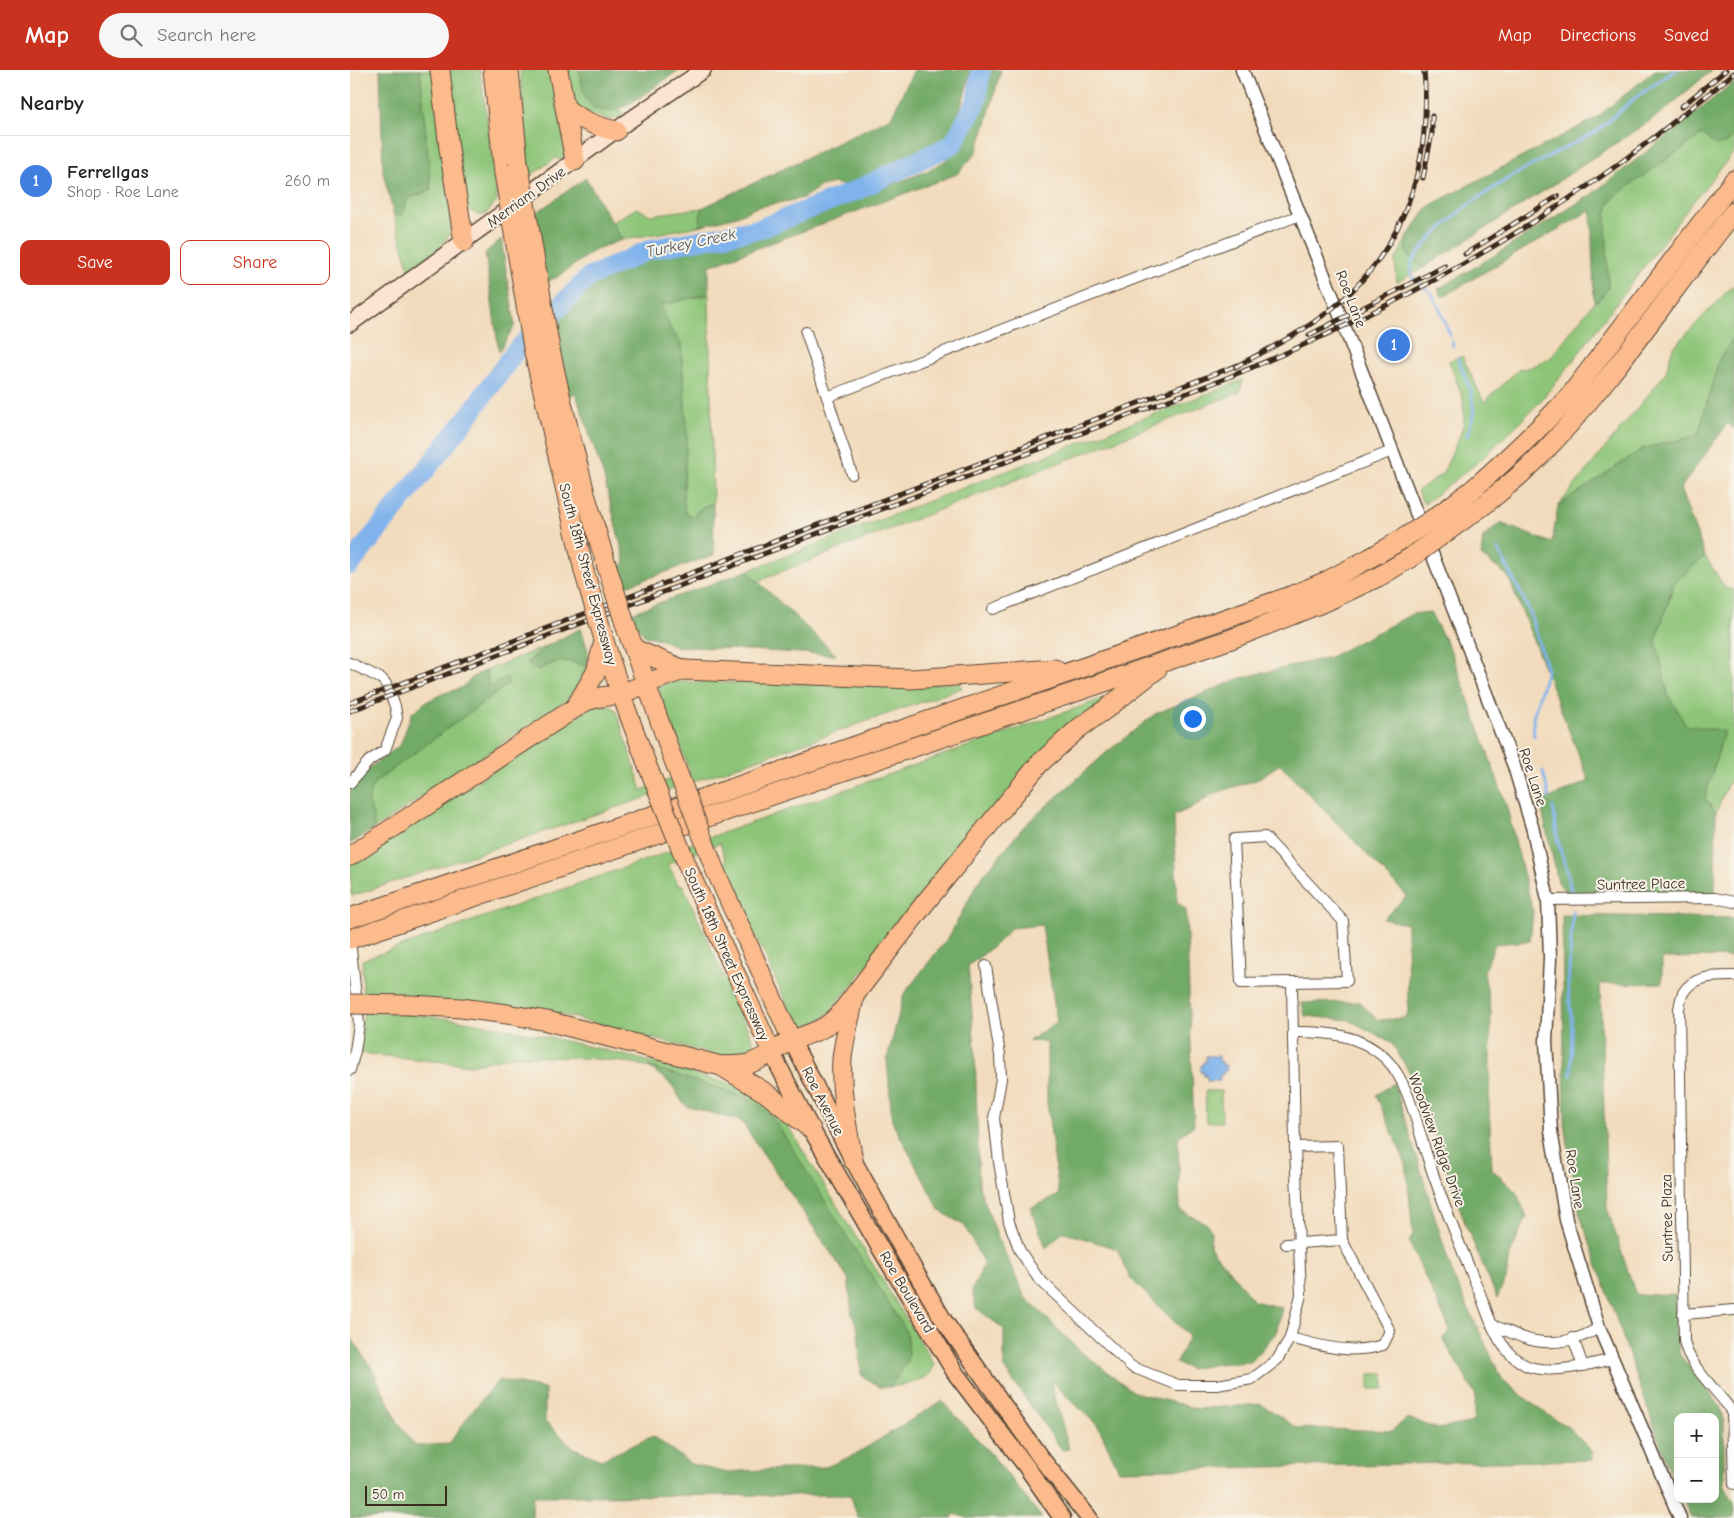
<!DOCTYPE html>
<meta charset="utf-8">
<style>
body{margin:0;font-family:"Comic Neue",sans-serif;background:#f6f6f6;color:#222}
.controls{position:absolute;right:15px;bottom:15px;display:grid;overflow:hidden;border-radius:10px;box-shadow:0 5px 20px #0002}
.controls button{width:45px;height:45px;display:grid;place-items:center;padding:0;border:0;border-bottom:1px solid #e0e0e0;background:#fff;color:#222;font:25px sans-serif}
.scale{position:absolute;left:15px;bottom:12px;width:82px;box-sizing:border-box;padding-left:5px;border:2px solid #3b2a1e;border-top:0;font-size:14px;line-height:18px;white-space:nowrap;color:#3b2a1e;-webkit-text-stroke:4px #f7f3e8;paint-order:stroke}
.you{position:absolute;left:842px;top:648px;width:18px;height:18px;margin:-12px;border:4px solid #fff;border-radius:50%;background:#1a73e8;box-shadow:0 0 0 8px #1a73e833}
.badge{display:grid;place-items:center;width:32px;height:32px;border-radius:50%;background:#c8321e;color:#fff;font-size:16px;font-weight:700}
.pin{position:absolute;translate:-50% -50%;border:2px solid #fff;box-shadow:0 1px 5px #0006}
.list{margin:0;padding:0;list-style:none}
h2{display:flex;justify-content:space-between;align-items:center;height:65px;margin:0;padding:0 20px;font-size:21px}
h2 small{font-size:16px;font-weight:400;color:#767676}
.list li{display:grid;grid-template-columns:32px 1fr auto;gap:15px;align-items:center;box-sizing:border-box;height:90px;padding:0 20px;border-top:1px solid #e0e0e0}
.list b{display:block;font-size:19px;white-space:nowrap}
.list p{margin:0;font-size:16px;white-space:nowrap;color:#767676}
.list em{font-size:16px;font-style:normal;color:#767676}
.actions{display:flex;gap:10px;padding:15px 20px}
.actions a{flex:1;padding:11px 0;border:1px solid #c8321e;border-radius:10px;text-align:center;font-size:18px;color:#c8321e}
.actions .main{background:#c8321e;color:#fff}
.icon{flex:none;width:28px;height:28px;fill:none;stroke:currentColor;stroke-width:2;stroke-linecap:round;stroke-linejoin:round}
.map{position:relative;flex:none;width:1384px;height:1448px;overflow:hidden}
header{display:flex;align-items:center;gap:30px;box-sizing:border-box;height:70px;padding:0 25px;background:#c8321e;color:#fff}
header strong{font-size:24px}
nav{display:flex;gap:28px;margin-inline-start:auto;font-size:18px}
.search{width:350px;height:45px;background:#f6f6f6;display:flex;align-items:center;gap:12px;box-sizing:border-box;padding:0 18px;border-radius:28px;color:#767676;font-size:19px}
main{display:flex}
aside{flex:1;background:#fff}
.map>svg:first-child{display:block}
</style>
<header>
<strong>Map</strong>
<div class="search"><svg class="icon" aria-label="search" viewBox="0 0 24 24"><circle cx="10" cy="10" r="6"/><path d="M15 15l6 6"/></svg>Search here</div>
<nav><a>Map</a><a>Directions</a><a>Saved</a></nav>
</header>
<main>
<aside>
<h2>Nearby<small></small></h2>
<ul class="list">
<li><span class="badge" style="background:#3f7fe0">1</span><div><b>Ferrellgas</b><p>Shop · Roe Lane</p></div><em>260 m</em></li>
</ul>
<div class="actions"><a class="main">Save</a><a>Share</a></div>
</aside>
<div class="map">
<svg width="1384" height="1448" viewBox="0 0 1384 1448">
<rect width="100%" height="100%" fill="#f7f3e8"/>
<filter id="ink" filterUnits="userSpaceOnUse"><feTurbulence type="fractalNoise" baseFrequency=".02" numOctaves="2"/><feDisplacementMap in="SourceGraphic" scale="10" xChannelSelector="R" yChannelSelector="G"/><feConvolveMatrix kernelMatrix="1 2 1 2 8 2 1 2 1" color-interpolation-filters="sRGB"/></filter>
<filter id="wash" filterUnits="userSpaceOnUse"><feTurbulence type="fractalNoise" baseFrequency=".0096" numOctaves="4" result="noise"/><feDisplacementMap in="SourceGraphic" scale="20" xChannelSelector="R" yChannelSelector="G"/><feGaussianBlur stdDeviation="1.12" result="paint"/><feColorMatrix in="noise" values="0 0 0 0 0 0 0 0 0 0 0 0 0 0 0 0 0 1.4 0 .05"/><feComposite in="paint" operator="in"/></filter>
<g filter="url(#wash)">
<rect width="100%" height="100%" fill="#f2dbbc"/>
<g fill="#8dc578" stroke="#64784b">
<path d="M 70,0 L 84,0 L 101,151 L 100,163 L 93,174 L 60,203 L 44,146 L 53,145 L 57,129 L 81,120 Z"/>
<path d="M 96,0 L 130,0 L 143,90 L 147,131 L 135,145 L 128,145 L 117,139 Z"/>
<path d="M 170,0 L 204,0 L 215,85 L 211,90 L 206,88 L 178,107 Z"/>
<path d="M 216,0 L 229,0 C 235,27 236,45 270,39 L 274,46 L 260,50 L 230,40 L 220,25 Z"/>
<path d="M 1354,63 L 1375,74 L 1384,66 L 1384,82 L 1342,133 L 1213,304 L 1187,335 L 1132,389 L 1074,434 L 1067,421 L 1093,403 L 1110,365 L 1114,352 L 1113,329 L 1099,291 L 1112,286 L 1134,332 L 1169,299 C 1183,299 1187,292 1199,289 L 1244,232 L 1249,230 L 1258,218 L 1256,144 L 1259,134 L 1266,125 Z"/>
<path d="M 287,138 L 300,145 L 352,138 L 349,156 L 272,170 L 262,152 Z"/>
<path d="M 1057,167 C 1056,186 1058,186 1073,198 L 1047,212 L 1045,191 Z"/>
<path d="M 1384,214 L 1384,267 L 1369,289 L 1348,365 L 1292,379 L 1208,436 L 1315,304 L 1323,278 Z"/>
<path d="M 359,224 L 363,433 L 353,437 L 342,446 L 335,442 L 333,428 L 337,365 L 331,274 L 321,260 L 311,235 Z"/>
<path d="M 893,310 L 890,322 L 408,511 L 397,501 Z"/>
<path d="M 1355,486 L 1375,518 L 1384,520 L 1384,713 L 1378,713 L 1366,743 L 1355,728 L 1374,661 L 1336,656 L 1318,625 L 1306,571 L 1324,513 Z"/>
<path d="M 197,576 L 177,592 L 188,600 C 207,590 217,588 237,597 C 231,610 226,620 215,631 L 24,759 C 25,738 12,735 24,713 L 158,614 L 157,607 L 139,617 L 136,600 Z"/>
<path d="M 328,611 C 422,614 516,616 610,613 L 612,618 L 351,709 L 2,826 L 0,794 L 243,636 L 259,635 L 266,640 L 292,720 L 340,702 L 307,615 Z"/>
<path d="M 752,629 L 754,634 L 654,726 L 479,943 C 469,951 461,956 447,956 L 373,794 L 376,791 L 370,773 L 318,794 L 329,816 L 333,815 L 407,980 L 391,986 L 377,988 L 206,943 L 170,938 L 13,926 L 12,890 Z"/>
<path d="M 14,942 C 97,943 176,962 258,981 C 290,989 322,997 353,1007 C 365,1010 378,1013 390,1017 C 411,1026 429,1043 441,1061 L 584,1294 C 581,1314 555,1314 539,1317 L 558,1291 L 396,1027 L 284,993 L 235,988 L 163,986 L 121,995 L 9,983 Z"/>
<path d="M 855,1021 L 871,1021 L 872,1052 L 856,1052 Z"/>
<path d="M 1034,1303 L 1034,1319 L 1019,1319 L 1019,1304 Z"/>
</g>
<g fill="#72aa68" stroke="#566a43">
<path d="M 30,0 L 70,0 L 81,120 L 57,129 L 53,145 L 44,146 L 33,102 Z"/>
<path d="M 229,0 L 329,0 C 311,12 290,29 271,38 C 262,42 245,42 239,33 C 232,24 231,10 229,0 Z"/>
<path d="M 564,0 L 621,0 L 607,52 L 594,71 L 545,94 L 522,107 L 506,114 L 497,116 L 484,113 L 471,116 L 453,128 L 407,137 L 387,146 L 349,156 L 352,138 L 541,47 Z"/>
<path d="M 641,0 L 651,0 L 635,57 L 626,83 L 607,104 L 359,196 L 359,224 L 311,235 L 321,260 L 331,274 L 337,365 L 333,428 L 335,442 L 342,446 L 353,437 L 363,433 L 364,485 L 276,516 L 269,498 L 275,492 L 253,404 L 226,324 L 218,325 L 201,258 L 233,222 L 251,207 L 277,195 L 310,183 L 394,169 L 425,160 L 577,101 L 595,91 L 614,68 L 635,30 Z"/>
<path d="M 1305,0 L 1362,0 L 1310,44 L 1200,117 L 1073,198 L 1059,187 L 1057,181 L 1057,167 L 1079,136 L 1246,48 Z"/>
<path d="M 1384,12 L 1384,66 C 1370,78 1365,78 1353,64 L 1266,125 L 1259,134 L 1256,144 L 1258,218 L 1249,230 L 1244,232 L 1241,140 L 1092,227 L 1088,219 L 1147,184 L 1242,124 L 1300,79 Z"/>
<path d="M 236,108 L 272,170 L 246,179 L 209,206 L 194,213 L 183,145 Z"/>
<path d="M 151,169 L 165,255 L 149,282 L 135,183 Z"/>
<path d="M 1384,267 L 1384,359 L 1378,353 L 1330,419 L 1355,486 L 1324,513 L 1306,571 L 1318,625 L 1336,655 L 1374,661 L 1355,728 L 1366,743 L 1365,823 L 1216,823 L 1208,812 L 1190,732 L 1239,711 L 1158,506 L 1131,486 L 1133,468 L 1150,453 L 1202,473 L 1208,436 L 1292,379 L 1348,365 L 1369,289 Z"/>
<path d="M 397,501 L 486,585 L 327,576 L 303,567 L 295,566 L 286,555 L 281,543 Z"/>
<path d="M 1080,542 L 1101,581 L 1156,734 L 1183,842 L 1180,871 L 1145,874 L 1134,902 L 1141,942 L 1139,1037 L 1142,1099 L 1166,1122 L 1177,1147 L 1161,1182 L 1156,1209 L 1147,1228 L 1116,1156 L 1069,1018 L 1041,972 L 999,950 L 955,946 L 952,933 L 1009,932 L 1028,950 L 1054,948 L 1058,943 L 1057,854 L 1033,849 L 1057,826 L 930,694 L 906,710 L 862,724 L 844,737 L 824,745 L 827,832 L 836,840 L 844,1055 L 828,1067 L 830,1140 L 857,1154 L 861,1161 L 860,1177 L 904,1231 L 932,1238 L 926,1263 L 901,1292 L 867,1294 L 840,1299 L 826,1293 L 839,1266 L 780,1208 L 767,1179 L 713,1162 L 696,1178 L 681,1138 L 709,1125 L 697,1033 L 697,972 L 678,971 L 707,952 L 692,855 L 661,858 L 645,875 L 618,896 L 625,980 L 629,1116 L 648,1168 L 675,1227 L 731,1282 L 784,1322 L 848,1339 L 911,1334 L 947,1358 L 1041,1361 L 1058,1348 L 1088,1359 L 1123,1352 L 1126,1326 L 1093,1269 L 1100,1260 L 1059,1172 L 1063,1164 L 1056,1094 L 1026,1025 L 1044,1013 L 1103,1206 L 1152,1309 L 1189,1339 L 1219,1358 L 1241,1380 L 1242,1390 L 769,1400 L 748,1356 L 700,1310 L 719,1379 L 712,1380 L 654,1298 L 654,1259 L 626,1238 L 622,1220 L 634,1194 L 615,1156 L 590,1141 L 542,1051 L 537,990 L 554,924 L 600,865 L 628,812 L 674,756 L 757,682 L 805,644 L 891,608 L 980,587 L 1062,544 Z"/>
<path d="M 231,558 L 238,581 L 237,597 C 216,588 207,590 188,600 L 177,593 L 197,576 Z"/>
<path d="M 136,600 L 139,617 L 157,607 L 158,614 L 24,713 C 12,735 25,738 24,759 L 0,774 L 0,721 L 19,698 L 45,679 L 51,673 L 62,643 L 74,633 L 92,624 L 111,618 L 123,607 Z"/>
<path d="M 1212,845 L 1384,848 L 1384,887 L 1312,888 L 1312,913 L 1250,914 L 1257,1138 L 1286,1225 L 1325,1224 L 1326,1266 L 1330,1285 L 1370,1336 L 1374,1350 L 1374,1414 L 1384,1432 L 1384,1448 L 1341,1448 L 1333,1429 L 1365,1429 L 1365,1347 L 1328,1347 L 1328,1419 L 1320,1402 L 1230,1145 L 1215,1058 Z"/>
<path d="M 298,996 L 396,1027 L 413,1038 L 427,1054 L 556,1261 C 562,1291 557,1293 539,1317 L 529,1317 L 511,1305 L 508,1260 L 502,1244 L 498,1208 L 391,1051 L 339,1037 L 333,1033 L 322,1015 Z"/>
<path d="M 0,1266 L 21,1297 L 48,1352 L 65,1376 L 99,1374 L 122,1341 L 149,1310 L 195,1319 L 195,1351 L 224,1378 L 251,1390 L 303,1366 L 341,1394 L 373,1402 L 476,1397 L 504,1385 L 592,1331 L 641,1384 L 692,1448 L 618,1448 L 604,1444 L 602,1448 L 508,1448 L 500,1425 L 183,1426 L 182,1448 L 0,1448 Z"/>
</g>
<path fill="#80b2ec" stroke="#5e6e85" d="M 856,986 L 869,986 L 869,991 L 872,992 L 872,995 L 876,995 L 876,1001 L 873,1002 L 873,1004 L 870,1005 L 870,1011 L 857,1011 L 857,1006 L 854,1006 L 854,1002 L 851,1003 L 851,995 L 853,995 L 853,992 L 856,992 Z"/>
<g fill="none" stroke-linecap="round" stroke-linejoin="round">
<g stroke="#80b2ec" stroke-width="3">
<path d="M 1100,265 L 1089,237 L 1082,224 L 1061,205 L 1062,191 L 1083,166 L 1115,137 L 1160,107 L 1247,61 L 1286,27 L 1326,0"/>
<path d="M 1102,272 L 1103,276"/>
<path d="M 1108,289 L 1121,321 L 1124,343 L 1117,366"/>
<path d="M 1148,479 L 1180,542 L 1197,600 L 1183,647 L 1184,666"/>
<path d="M 1193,701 L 1199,727"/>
<path d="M 1203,737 L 1208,772 L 1217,801 L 1221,821"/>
<path d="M 1221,1006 L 1222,956 L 1218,914 L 1223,840"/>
</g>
<path stroke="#80b2ec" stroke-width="20" d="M 0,495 L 117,348 L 164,283 L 239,207 L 301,179 L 409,159 L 505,121 L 603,74 L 626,33 L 631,0"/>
</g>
</g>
<g filter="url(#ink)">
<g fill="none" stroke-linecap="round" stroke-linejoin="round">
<defs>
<g id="minor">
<path d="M 456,262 L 502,404"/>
<path d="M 477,327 L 950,145"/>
<path d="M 643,539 L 1042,381"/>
<path d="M 0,593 L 32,609 L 36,614 L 45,636 L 47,648 L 35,680 L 19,691 L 0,713"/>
<path d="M 915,767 L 993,851 L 997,911 L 891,913 L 884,769 Z"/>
<path d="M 1198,830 L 1365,828 L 1384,832"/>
<path d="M 0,870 L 9,954 L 5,981 L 0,1000"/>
<path d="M 636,896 L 650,985 L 651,1009 L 644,1048 L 649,1092 L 659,1152 L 670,1181 L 688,1208 L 782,1297 L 828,1315 L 867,1315 L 902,1309 L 927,1290 L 940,1268 C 971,1276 1001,1285 1033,1275 L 1040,1261 L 992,1170"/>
<path d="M 1384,906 C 1367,906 1343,905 1333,923 C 1331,927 1330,934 1329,939 L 1334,1271 C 1338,1294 1364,1318 1378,1336 L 1382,1344 L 1384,1414"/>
<path d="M 944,962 C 978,962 1010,964 1036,989 C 1059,1012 1067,1056 1077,1086 C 1092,1132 1110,1176 1129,1221 C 1136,1238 1143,1264 1156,1279 C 1160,1285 1173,1295 1180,1297 C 1204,1304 1239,1295 1262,1289"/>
<path d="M 936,1174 L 992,1170 L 988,1076 L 945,1077"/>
<path d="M 1333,1244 L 1384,1240"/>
<path d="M 1143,1255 C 1156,1260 1172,1269 1186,1271 C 1207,1275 1233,1269 1249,1257"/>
<path d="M 940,1268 L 951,1225 L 945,1077 L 942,912"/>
<path d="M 1223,1268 L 1233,1296"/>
</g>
<path id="tertiary" d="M 892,0 L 986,235 L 1164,696 L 1183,760 L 1198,830 L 1200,888 L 1196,971 L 1201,1061 L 1216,1150 L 1249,1257 L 1330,1448"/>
<path id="secondary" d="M 0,254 L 280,50 L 353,0"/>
<g id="primary">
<path d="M 442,971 L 503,1090 L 554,1182 L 594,1251 L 690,1387 L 739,1448"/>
<path d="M 422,983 L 461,1059 L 533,1183 L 606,1304 L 676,1396 L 712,1448"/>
</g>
<g id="trunk">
<path d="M 296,613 L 321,684"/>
<path d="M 271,624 L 296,692"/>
<path d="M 365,800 L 442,971"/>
<path d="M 342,807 L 422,983"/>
</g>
<g id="motorway">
<path d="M 90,0 L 99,79 L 114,172"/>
<path d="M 143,0 L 154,103"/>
<path d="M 159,0 L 168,92"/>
<path d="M 208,0 L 225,91"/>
<path d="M 215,38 C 233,51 245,56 266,61"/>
<path d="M 211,329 L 236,427 L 256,494"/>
<path d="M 197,338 L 234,501"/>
<path d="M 1122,420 C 1157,389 1191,358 1222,323 L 1384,110"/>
<path d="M 1134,435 C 1153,419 1174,403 1191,385 C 1263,310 1319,223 1384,142"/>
<path d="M 277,560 L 296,613"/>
<path d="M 254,571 L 271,624"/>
<path d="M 284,579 L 334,600"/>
<path d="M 225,638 L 246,602 L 254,571"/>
<path d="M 0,786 L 234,632 C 247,626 259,627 272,623 C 293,616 313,606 334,600 L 561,609 L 705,599"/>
<path d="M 0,848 L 299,747 L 938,527 L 977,511 L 1020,488"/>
<path d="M 0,869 L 884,568 L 977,531 L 1030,506"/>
<path d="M 61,935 L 111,938 L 157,944 L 197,951 L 371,996 L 416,1023 L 461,1059"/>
<path d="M 371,996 C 380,995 389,996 398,994 C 415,989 428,977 443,970 C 465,961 472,962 490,944 L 575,833 L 689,694 L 729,658 L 756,639 L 807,599"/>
<path d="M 503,1090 C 497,1057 490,1024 492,989 C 494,969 500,948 504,928"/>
</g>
</defs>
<use href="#minor" stroke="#564536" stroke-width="12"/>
<use href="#tertiary" stroke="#564536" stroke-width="15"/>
<use href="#secondary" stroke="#564536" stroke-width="18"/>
<use href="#primary" stroke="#564536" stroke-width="19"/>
<use href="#trunk" stroke="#564536" stroke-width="20"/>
<use href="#motorway" stroke="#564536" stroke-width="21"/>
<use href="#minor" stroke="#fff" stroke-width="10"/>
<use href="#tertiary" stroke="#fff" stroke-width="12"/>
<use href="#secondary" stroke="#fde4d1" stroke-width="15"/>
<use href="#primary" stroke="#fbbb8c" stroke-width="16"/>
<use href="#trunk" stroke="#fbbb8c" stroke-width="18"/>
<use href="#motorway" stroke="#fbbb8c" stroke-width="19"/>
<defs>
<g id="rail">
<path d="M 1331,37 L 1376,0"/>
<path d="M 1073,108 L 1082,63 L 1082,46"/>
<path d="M 1115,184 L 1208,126"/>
<path d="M 959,265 L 1095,196"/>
<path d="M 885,297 C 925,276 967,255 1000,223 C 1061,163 1081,84 1074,0"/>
<path d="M 0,633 L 888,295"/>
<path d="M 0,641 L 874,309 C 1010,254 1140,186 1259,101 C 1302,70 1343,37 1384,3"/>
</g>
</defs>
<use href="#rail" stroke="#3b2a1e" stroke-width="5"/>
<use href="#rail" stroke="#f7f3e8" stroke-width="3" stroke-dasharray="9" stroke-linecap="butt"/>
<defs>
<g id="trunk-bridge">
<path d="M 321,684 L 365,800"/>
<path d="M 296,692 L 342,807"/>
</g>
<g id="motorway-bridge">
<path d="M 168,92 L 200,279 L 211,329"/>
<path d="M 154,103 L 183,278 L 197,338"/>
<path d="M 1020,488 C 1056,468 1089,446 1122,420"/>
<path d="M 256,494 L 277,560"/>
<path d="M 234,501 L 253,566"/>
<path d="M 1030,506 L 1060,488 L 1134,435"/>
<path d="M 0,934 L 61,935"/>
</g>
</defs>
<use href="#trunk-bridge" stroke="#564536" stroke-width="20" stroke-linecap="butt"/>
<use href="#motorway-bridge" stroke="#564536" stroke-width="21" stroke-linecap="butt"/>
<use href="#trunk-bridge" stroke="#fbbb8c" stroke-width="18"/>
<use href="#motorway-bridge" stroke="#fbbb8c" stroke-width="19"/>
</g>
</g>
<g text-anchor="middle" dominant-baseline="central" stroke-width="4" stroke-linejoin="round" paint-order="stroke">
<g font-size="15" fill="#3b2a1e" stroke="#f7f3e8">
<text transform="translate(176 127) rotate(-36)">Merriam Drive</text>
<text transform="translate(1001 229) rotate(69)">Roe Lane</text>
<text transform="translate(238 504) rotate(75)">South 18th Street Expressway</text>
<text transform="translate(1183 707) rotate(72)">Roe Lane</text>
<text transform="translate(1291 814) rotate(-1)">Suntree Place</text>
<text transform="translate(377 884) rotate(66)">South 18th Street Expressway</text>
<text transform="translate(473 1031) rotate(63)">Roe Avenue</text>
<text transform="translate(1087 1070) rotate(70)">Woodview Ridge Drive</text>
<text transform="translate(1225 1109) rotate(81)">Roe Lane</text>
<text transform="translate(1317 1148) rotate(-91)">Suntree Plaza</text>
<text transform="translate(557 1222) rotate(59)">Roe Boulevard</text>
</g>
<g font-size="16" font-style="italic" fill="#50535c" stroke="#f7f3e8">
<text transform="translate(341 173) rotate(-12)">Turkey Creek</text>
</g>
</g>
</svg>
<div class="controls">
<button>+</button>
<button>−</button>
</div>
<div class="scale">50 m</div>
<div class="you"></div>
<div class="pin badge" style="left:1044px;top:275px;background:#3f7fe0">1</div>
</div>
</main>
